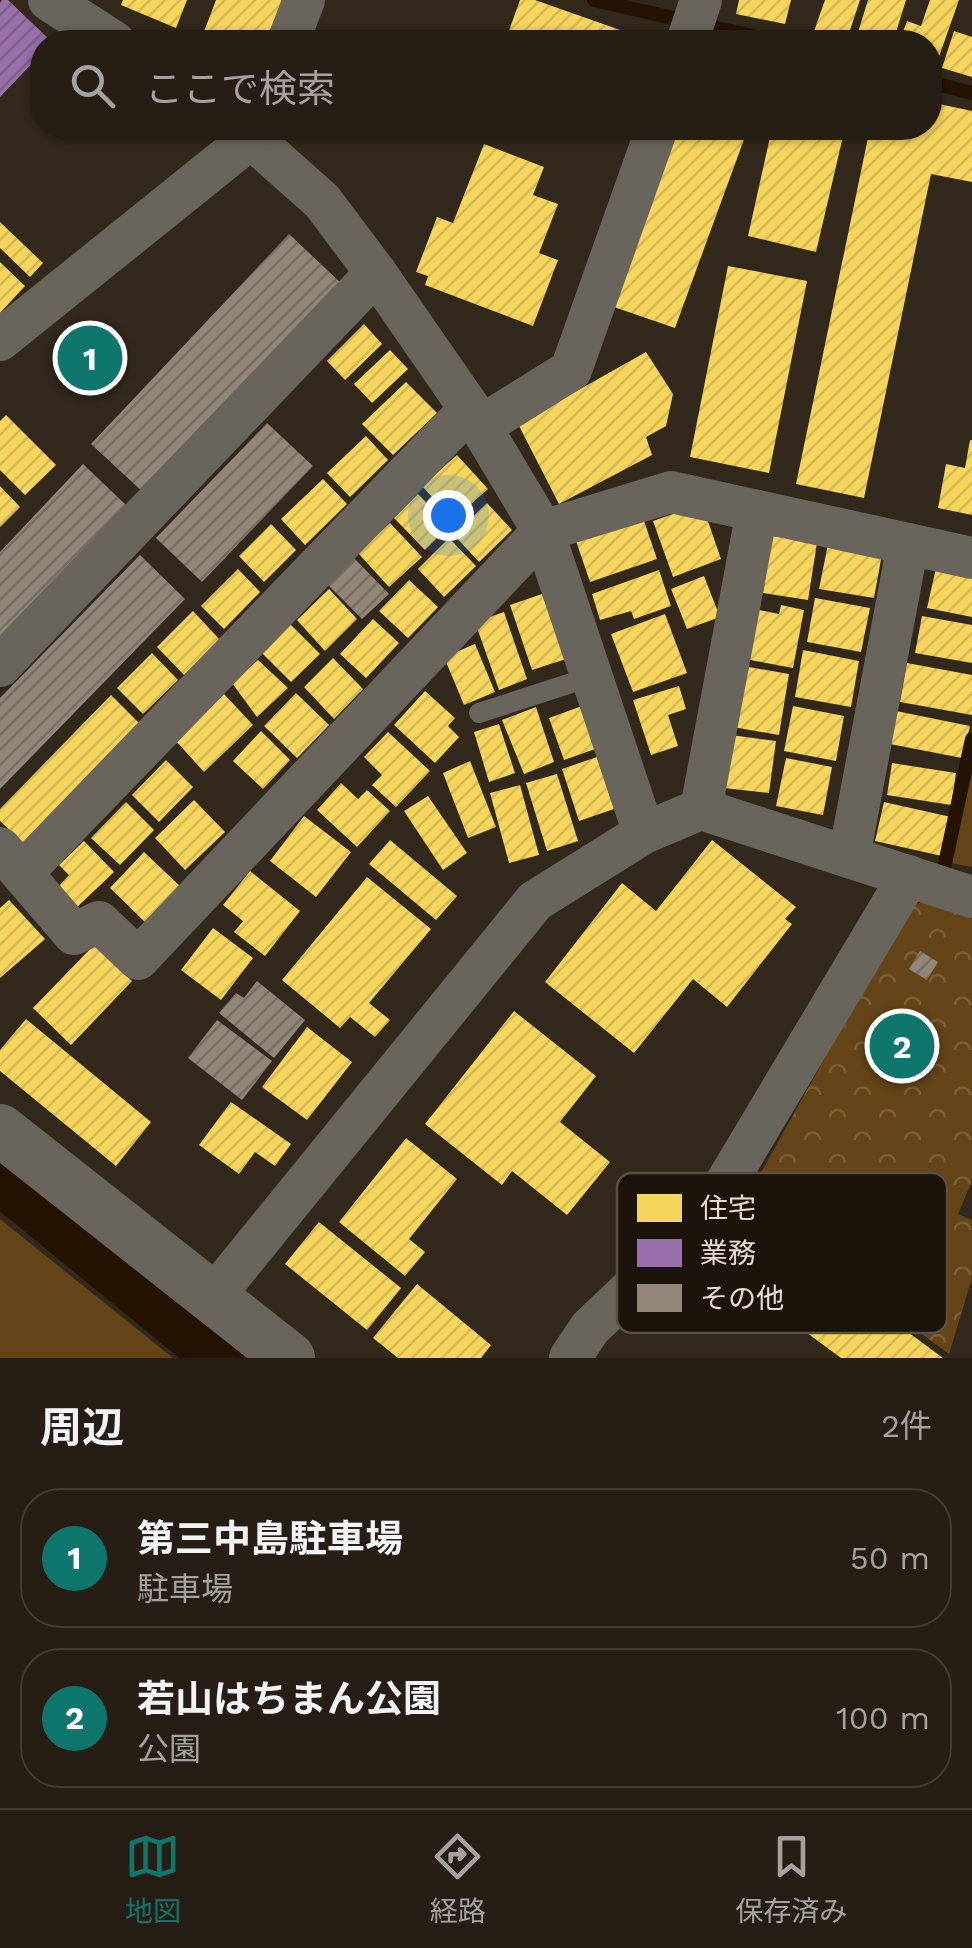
<!DOCTYPE html>
<html lang="ja">
<meta charset="utf-8">
<style>
body{margin:0;font-family:"Work Sans","Noto Sans JP",sans-serif;background:#2e271d;color:#f1f3f6}
.you{position:absolute;left:448px;top:515px;width:35px;height:35px;margin:-25px;border:8px solid #fff;border-radius:50%;background:#1a73e8;box-shadow:0 0 0 15px #1a73e833}
.badge{display:grid;place-items:center;width:65px;height:65px;border-radius:50%;background:#0f766e;color:#fff;font-size:32px;font-weight:700}
.pin{position:absolute;translate:-50% -50%;border:5px solid #fff;box-shadow:0 2px 10px #0006}
.list{margin:0;padding:0;list-style:none}
h2{display:flex;justify-content:space-between;align-items:center;height:130px;margin:0;padding:0 40px;font-size:42px}
h2 small{font-size:32px;font-weight:400;color:#a4a2a0}
.list li{display:grid;grid-template-columns:65px 1fr auto;gap:30px;align-items:center;box-sizing:border-box;height:140px;margin:0 20px 20px;padding:0 20px;border:2px solid #423c34;border-radius:40px}
.list b{display:block;font-size:38px;white-space:nowrap}
.list p{margin:0;font-size:32px;white-space:nowrap;color:#a4a2a0}
.list em{font-size:32px;font-style:normal;color:#a4a2a0}
.icon{flex:none;width:55px;height:55px;fill:none;stroke:currentColor;stroke-width:2;stroke-linecap:round;stroke-linejoin:round}
.map{position:relative;flex:none;width:972px;height:1358px;overflow:hidden}
.search{position:absolute;background:#261e14;box-shadow:0 2px 8px #0004;left:30px;right:30px;top:30px;height:110px;display:flex;align-items:center;gap:25px;box-sizing:border-box;padding:0 35px;border-radius:40px;color:#a4a2a0;font-size:38px}
.sheet{height:450px;background:#261e14}
nav{display:flex;justify-content:space-around;align-items:center;box-sizing:border-box;height:140px;border-top:2px solid #423c34;background:#261e14;font-size:28px;color:#a4a2a0}
nav a{display:grid;justify-items:center;gap:5px}
nav .on{color:#0f766e}
.map>svg:first-child{display:block}
</style>
<div class="map">
<svg width="972" height="1358" viewBox="0 0 972 1358">
<defs>
<pattern id="park-crowns" width="20" height="18" patternUnits="userSpaceOnUse" patternTransform="scale(2.5)"><rect width="20" height="18" fill="#654518"/><path d="M2 6a3 3 0 1 1 6 0M12 15a3 3 0 1 1 6 0" fill="none" stroke="#7b5f39"/></pattern>
<pattern id="homes-hatch" width="6" height="6" patternUnits="userSpaceOnUse" patternTransform="scale(2.5)"><rect width="6" height="6" fill="#f6d55c"/><path d="M-1 1l2-2M0 6l6-6M5 7l2-2" fill="none" stroke="#d3b856"/></pattern>
<pattern id="offices-hatch" width="6" height="6" patternUnits="userSpaceOnUse" patternTransform="scale(2.5)"><rect width="6" height="6" fill="#9970ab"/><path d="M-1 1l2-2M0 6l6-6M5 7l2-2" fill="none" stroke="#7c6085"/></pattern>
<pattern id="building-hatch" width="6" height="6" patternUnits="userSpaceOnUse" patternTransform="scale(2.5)"><rect width="6" height="6" fill="#918677"/><path d="M-1 1l2-2M0 6l6-6M5 7l2-2" fill="none" stroke="#776e63"/></pattern>
</defs>
<rect width="100%" height="100%" fill="#32281b"/>
<g fill="#654518">
<path d="M 972,764 L 972,867 L 951,863 Z"/>
<path d="M 0,1219 L 173,1358 L 0,1358 Z"/>
</g>
<path fill="url(#park-crowns)" d="M 931,897 L 972,911 L 972,1181 L 958,1214 L 972,1220 L 972,1278 L 949,1354 L 744,1203 L 908,909 Z"/>
<g fill="url(#homes-hatch)">
<path d="M 123,0 L 187,0 L 176,28 L 121,5 Z"/>
<path d="M 216,0 L 282,0 L 266,42 L 200,42 Z"/>
<path d="M 520,0 L 535,0 L 640,37 L 638,42 L 505,42 Z"/>
<path d="M 739,0 L 791,0 L 785,24 L 736,14 Z"/>
<path d="M 825,0 L 860,0 L 846,42 L 838,42 L 813,34 Z"/>
<path d="M 868,0 L 906,0 L 893,42 L 855,42 Z"/>
<path d="M 930,0 L 959,0 L 935,68 L 930,66 L 930,42 L 899,42 L 907,21 L 921,26 Z"/>
<path d="M 954,31 L 972,37 L 972,77 L 942,68 Z"/>
<path d="M 930,102 L 972,111 L 972,182 L 931,174 L 864,498 L 796,484 L 870,128 L 930,128 Z"/>
<path d="M 675,128 L 728,128 L 746,134 L 675,328 L 611,306 Z"/>
<path d="M 772,128 L 845,128 L 816,252 L 748,236 Z"/>
<path d="M 484,144 L 544,167 L 533,195 L 558,204 L 539,253 L 558,260 L 533,326 L 425,285 L 428,276 L 416,272 L 437,217 L 453,223 Z"/>
<path d="M 0,222 L 43,263 L 30,277 L 0,248 Z"/>
<path d="M 0,262 L 25,286 L 0,313 Z"/>
<path d="M 728,266 L 807,281 L 769,473 L 690,457 Z"/>
<path d="M 364,324 L 382,344 L 345,380 L 327,361 Z"/>
<path d="M 390,350 L 408,369 L 372,403 L 354,384 Z"/>
<path d="M 646,352 L 673,394 L 666,426 L 646,437 L 652,455 L 559,504 L 518,424 Z"/>
<path d="M 406,382 L 437,413 L 393,455 L 362,424 Z"/>
<path d="M 6,415 L 56,465 L 25,495 L 0,470 L 0,421 Z"/>
<path d="M 366,436 L 388,460 L 350,497 L 327,473 Z"/>
<path d="M 970,440 L 972,440 L 972,515 L 938,508 L 946,464 L 965,468 Z"/>
<path d="M 457,455 L 488,489 L 453,520 L 422,486 Z"/>
<path d="M 323,479 L 347,504 L 305,545 L 281,519 Z"/>
<path d="M 0,486 L 20,507 L 0,527 Z"/>
<path d="M 418,494 L 449,526 L 425,550 L 394,518 Z"/>
<path d="M 487,503 L 512,530 L 479,562 L 454,535 Z"/>
<path d="M 702,504 L 721,559 L 673,577 L 653,521 Z"/>
<path d="M 643,518 L 657,559 L 590,582 L 576,541 Z"/>
<path d="M 390,523 L 422,557 L 389,587 L 358,553 Z"/>
<path d="M 271,524 L 296,550 L 264,582 L 239,556 Z"/>
<path d="M 772,536 L 817,543 L 808,600 L 763,593 Z"/>
<path d="M 449,538 L 476,566 L 444,597 L 418,569 Z"/>
<path d="M 828,544 L 882,554 L 874,598 L 819,589 Z"/>
<path d="M 936,568 L 972,576 L 972,617 L 927,608 Z"/>
<path d="M 238,569 L 260,592 L 224,629 L 201,606 Z"/>
<path d="M 659,570 L 671,606 L 634,619 L 631,611 L 600,620 L 592,594 Z"/>
<path d="M 704,576 L 720,617 L 687,629 L 671,589 Z"/>
<path d="M 409,580 L 438,607 L 408,638 L 379,611 Z"/>
<path d="M 329,589 L 357,619 L 325,651 L 297,620 Z"/>
<path d="M 542,594 L 566,659 L 532,670 L 510,605 Z"/>
<path d="M 815,598 L 870,608 L 861,652 L 807,642 Z"/>
<path d="M 781,605 L 804,610 L 793,668 L 745,659 L 754,609 L 779,614 Z"/>
<path d="M 193,611 L 220,640 L 184,675 L 157,647 Z"/>
<path d="M 504,612 L 527,679 L 499,690 L 475,622 Z"/>
<path d="M 665,614 L 687,673 L 633,692 L 611,634 Z"/>
<path d="M 922,616 L 972,625 L 972,663 L 915,653 Z"/>
<path d="M 373,619 L 399,643 L 366,678 L 340,654 Z"/>
<path d="M 289,623 L 320,654 L 291,682 L 261,652 Z"/>
<path d="M 475,644 L 495,692 L 464,705 L 444,657 Z"/>
<path d="M 803,650 L 859,661 L 851,707 L 795,697 Z"/>
<path d="M 152,653 L 178,680 L 143,714 L 117,688 Z"/>
<path d="M 333,658 L 363,689 L 334,719 L 304,687 Z"/>
<path d="M 258,660 L 288,688 L 257,717 L 232,683 Z"/>
<path d="M 907,663 L 972,675 L 972,715 L 900,702 Z"/>
<path d="M 743,666 L 789,674 L 779,735 L 733,727 Z"/>
<path d="M 679,686 L 686,709 L 668,715 L 678,746 L 651,755 L 633,700 Z"/>
<path d="M 425,691 L 455,718 L 448,726 L 459,737 L 435,763 L 394,725 Z"/>
<path d="M 296,693 L 329,725 L 297,758 L 264,726 Z"/>
<path d="M 224,694 L 253,725 L 204,772 L 176,741 Z"/>
<path d="M 111,695 L 141,725 L 25,845 L 0,821 L 0,809 Z"/>
<path d="M 582,706 L 598,748 L 564,760 L 549,718 Z"/>
<path d="M 793,706 L 844,716 L 836,761 L 784,751 Z"/>
<path d="M 536,707 L 554,762 L 524,774 L 502,720 Z"/>
<path d="M 896,711 L 970,726 L 962,758 L 890,744 Z"/>
<path d="M 499,724 L 515,773 L 489,782 L 474,732 Z"/>
<path d="M 261,731 L 290,760 L 263,789 L 233,761 Z"/>
<path d="M 388,732 L 430,771 L 396,807 L 372,785 L 382,775 L 364,757 Z"/>
<path d="M 731,735 L 776,741 L 769,793 L 724,788 Z"/>
<path d="M 597,757 L 614,809 L 579,821 L 562,769 Z"/>
<path d="M 786,758 L 832,767 L 823,815 L 776,806 Z"/>
<path d="M 166,760 L 193,787 L 159,822 L 132,795 Z"/>
<path d="M 470,761 L 496,827 L 468,838 L 443,773 Z"/>
<path d="M 892,763 L 956,773 L 951,805 L 887,795 Z"/>
<path d="M 557,774 L 578,841 L 547,851 L 526,783 Z"/>
<path d="M 341,783 L 358,799 L 367,790 L 390,811 L 357,847 L 317,810 Z"/>
<path d="M 520,785 L 539,855 L 509,863 L 490,793 Z"/>
<path d="M 428,796 L 467,853 L 443,870 L 404,811 Z"/>
<path d="M 194,800 L 225,832 L 185,870 L 155,838 Z"/>
<path d="M 126,802 L 154,830 L 120,865 L 91,838 Z"/>
<path d="M 884,802 L 951,817 L 942,856 L 875,841 Z"/>
<path d="M 304,816 L 351,852 L 316,897 L 270,861 Z"/>
<path d="M 390,840 L 457,896 L 436,920 L 369,864 Z"/>
<path d="M 712,840 L 796,907 L 785,919 L 792,924 L 727,1007 L 693,979 L 634,1053 L 545,982 L 622,883 L 656,911 Z"/>
<path d="M 84,841 L 114,872 L 76,908 L 57,888 L 69,875 L 59,865 Z"/>
<path d="M 144,852 L 181,887 L 146,923 L 110,888 Z"/>
<path d="M 250,871 L 300,911 L 265,956 L 234,932 L 243,921 L 223,905 Z"/>
<path d="M 367,877 L 431,929 L 369,1003 L 390,1020 L 375,1037 L 350,1017 L 340,1028 L 282,980 Z"/>
<path d="M 9,900 L 45,939 L 0,978 L 0,908 Z"/>
<path d="M 213,928 L 253,958 L 221,1000 L 181,970 Z"/>
<path d="M 94,945 L 132,981 L 71,1045 L 33,1008 Z"/>
<path d="M 514,1011 L 596,1076 L 560,1122 L 610,1162 L 567,1215 L 512,1171 L 502,1185 L 425,1124 Z"/>
<path d="M 26,1019 L 151,1122 L 116,1166 L 0,1071 L 0,1050 Z"/>
<path d="M 307,1027 L 352,1062 L 307,1120 L 262,1087 Z"/>
<path d="M 231,1102 L 291,1144 L 275,1166 L 255,1152 L 239,1174 L 199,1145 Z"/>
<path d="M 406,1138 L 457,1179 L 409,1239 L 425,1252 L 405,1276 L 339,1222 Z"/>
<path d="M 751,1216 L 943,1358 L 841,1358 L 715,1265 Z"/>
<path d="M 319,1222 L 401,1288 L 367,1330 L 285,1264 Z"/>
<path d="M 417,1284 L 491,1345 L 481,1358 L 398,1358 L 373,1338 Z"/>
</g>
<path fill="url(#offices-hatch)" d="M 2,0 L 8,0 L 52,42 L 42,42 L 42,53 L 0,97 L 0,3 Z"/>
<g fill="none" stroke-linecap="round" stroke-linejoin="round">
<g stroke="#241202" stroke-width="14">
<path d="M 594,0 L 778,42"/>
<path d="M 930,82 L 972,93"/>
<path d="M 944,868 L 972,739"/>
</g>
<path stroke="#241202" stroke-width="50" d="M 0,1179 L 219,1358"/>
</g>
<g fill="url(#building-hatch)">
<path d="M 289,234 L 342,284 L 145,494 L 91,444 Z"/>
<path d="M 267,423 L 313,466 L 202,582 L 156,538 Z"/>
<path d="M 83,464 L 126,505 L 0,638 L 0,552 Z"/>
<path d="M 140,555 L 185,599 L 0,789 L 0,698 Z"/>
<path d="M 354,558 L 389,594 L 362,619 L 327,584 Z"/>
<path d="M 920,951 L 938,962 L 927,980 L 909,969 Z"/>
<path d="M 257,981 L 305,1020 L 274,1058 L 219,1013 L 236,993 L 244,998 Z"/>
<path d="M 217,1020 L 272,1061 L 242,1100 L 188,1058 Z"/>
</g>
<g fill="none" stroke-linecap="round" stroke-linejoin="round">
<path stroke="#69645c" stroke-width="20" d="M 479,713 L 590,677"/>
<g stroke="#69645c" stroke-width="42">
<path d="M 49,0 L 114,42"/>
<path d="M 288,42 L 304,0"/>
<path d="M 687,42 L 701,0"/>
<path d="M 236,128 L 251,138 L 322,201 L 376,273 L 470,409 L 543,531 L 644,833"/>
<path d="M 0,340 L 251,138 L 255,128"/>
<path d="M 481,426 L 571,370 L 657,128"/>
<path d="M 0,666 L 376,273"/>
<path d="M 701,809 L 757,511"/>
<path d="M 0,848 L 74,934 L 99,922 L 138,959 L 543,531 L 671,492 L 972,558"/>
<path d="M 849,857 L 908,544"/>
<path d="M 22,873 L 470,409"/>
<path d="M 213,1297 L 535,901 L 644,833 L 701,809 L 972,897"/>
<path d="M 570,1358 L 590,1328 L 672,1250 L 717,1198 L 909,876"/>
</g>
<path stroke="#69645c" stroke-width="52" d="M 0,1130 L 289,1358"/>
</g>
<rect x="617" y="1173" width="330" height="160" rx="15" fill="#1c140a" stroke="#595045" stroke-width="2.5"/>
<rect x="637" y="1194" width="45" height="28" fill="#f6d55c"/>
<rect x="637" y="1239" width="45" height="28" fill="#9970ab"/>
<rect x="637" y="1284" width="45" height="28" fill="#918677"/>
<g font-size="28" fill="#e8dccf">
<text x="700" y="1218">住宅</text>
<text x="700" y="1263">業務</text>
<text x="700" y="1308">その他</text>
</g>
</svg>
<div class="you"></div>
<div class="pin badge" style="left:90px;top:358px">1</div>
<div class="pin badge" style="left:902px;top:1046px">2</div>
<div class="search"><svg class="icon" aria-label="search" viewBox="0 0 24 24"><circle cx="10" cy="10" r="6"/><path d="M15 15l6 6"/></svg>ここで検索</div>
</div>
<section class="sheet">
<h2>周辺<small>2件</small></h2>
<ul class="list">
<li><span class="badge">1</span><div><b>第三中島駐車場</b><p>駐車場</p></div><em>50 m</em></li>
<li><span class="badge">2</span><div><b>若山はちまん公園</b><p>公園</p></div><em>100 m</em></li>
</ul>
</section>
<nav>
<a class="on"><svg class="icon" aria-label="map" viewBox="0 0 24 24"><path d="M3 6l6-2 6 2 6-2v14l-6 2-6-2-6 2zM9 4v14M15 6v14"/></svg>地図</a>
<a><svg class="icon" aria-label="directions" viewBox="0 0 24 24"><path d="M12 3l9 9-9 9-9-9zM9 14v-3h6M13 9l2 2-2 2"/></svg>経路</a>
<a><svg class="icon" aria-label="saved" viewBox="0 0 24 24"><path d="M7 4h10v16l-5-4-5 4z"/></svg>保存済み</a>
</nav>
